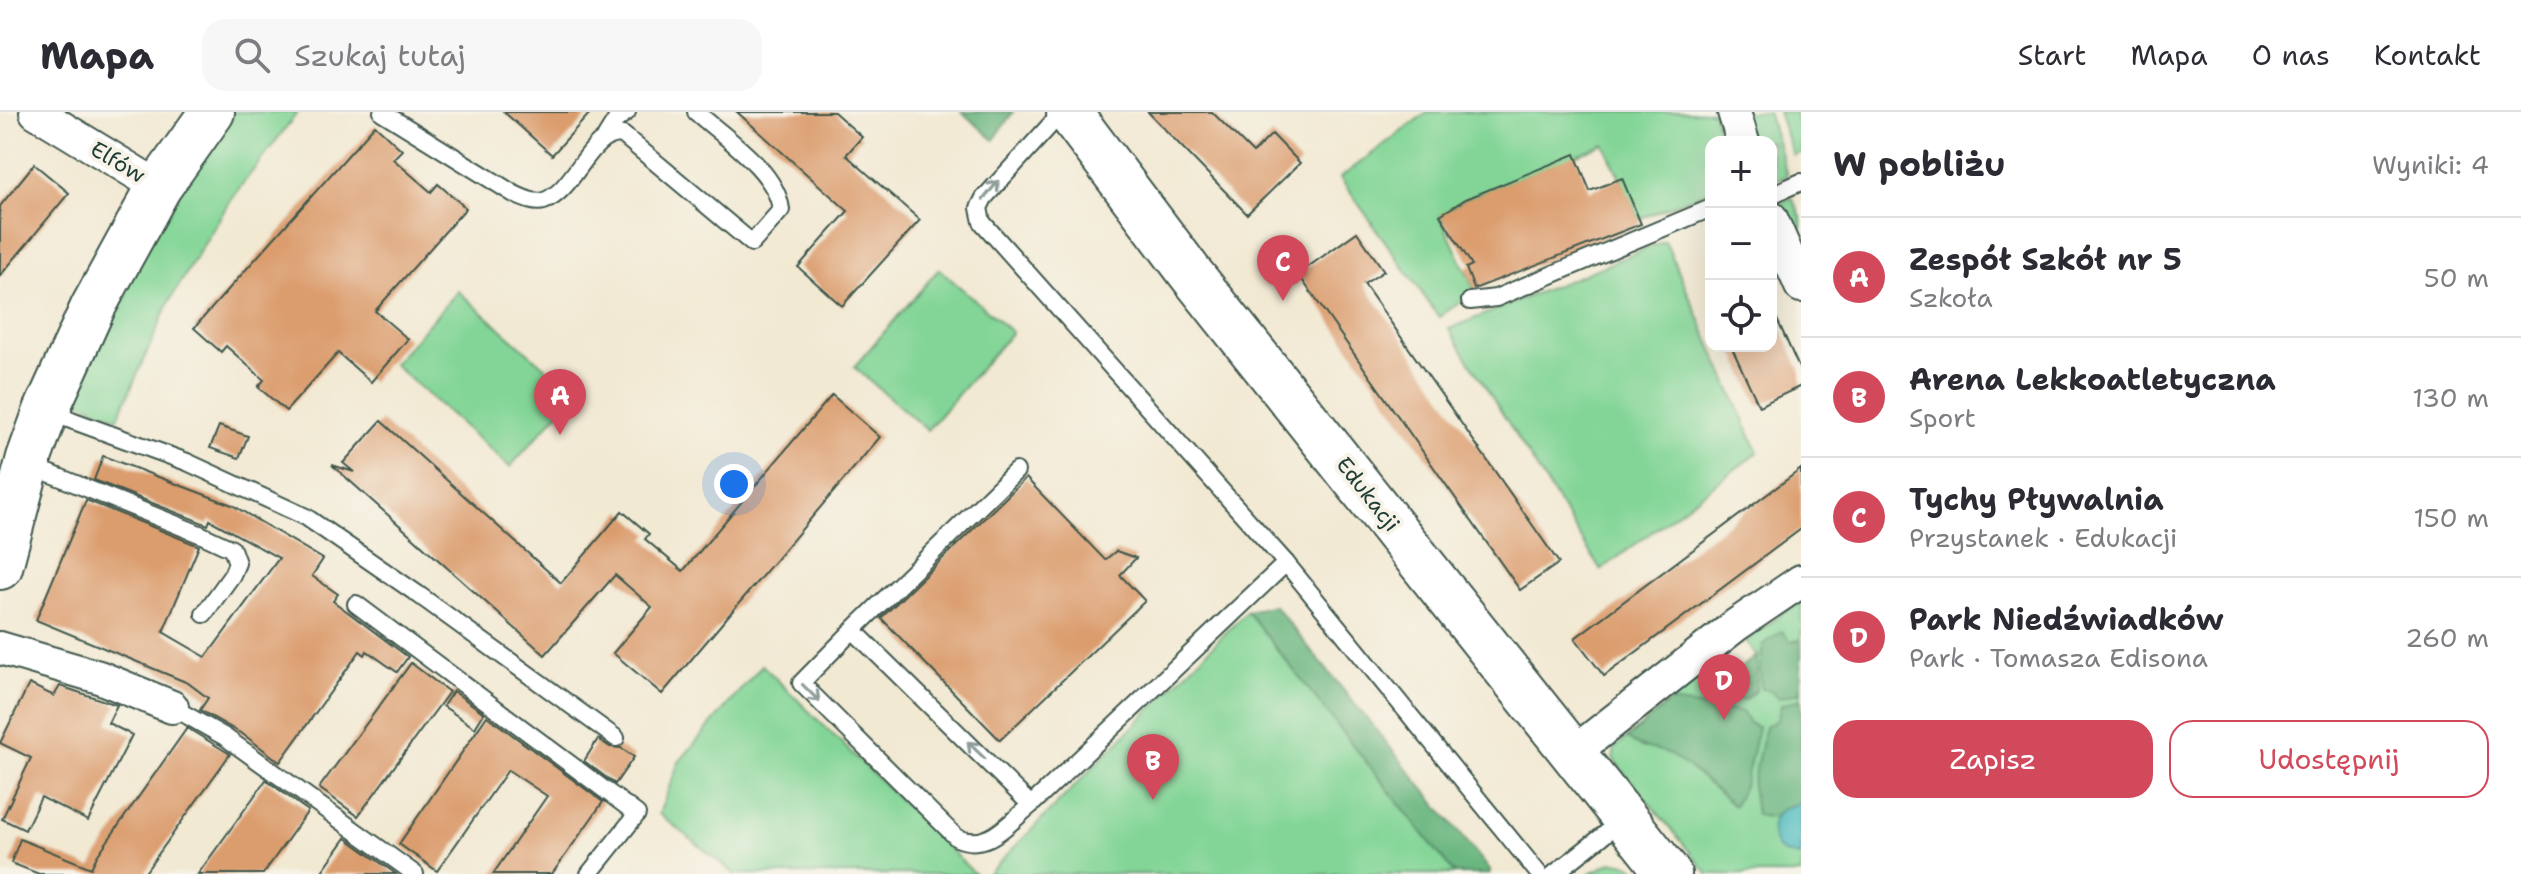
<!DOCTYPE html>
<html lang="pl">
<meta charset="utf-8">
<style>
body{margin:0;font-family:"Shantell Sans",sans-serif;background:#f7f7f7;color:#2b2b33}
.controls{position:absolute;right:24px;top:24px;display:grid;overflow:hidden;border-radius:16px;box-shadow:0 8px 32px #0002}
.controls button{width:72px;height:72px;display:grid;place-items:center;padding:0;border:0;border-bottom:2px solid #e1e1e2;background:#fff;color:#2b2b33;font:40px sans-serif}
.you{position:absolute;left:734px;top:372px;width:28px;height:28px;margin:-20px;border:6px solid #fff;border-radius:50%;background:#1a73e8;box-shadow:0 0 0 12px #1a73e833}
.badge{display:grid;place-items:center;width:52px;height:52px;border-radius:50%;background:#d1495b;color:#fff;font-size:26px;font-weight:700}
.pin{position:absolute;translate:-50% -66px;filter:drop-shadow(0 2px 4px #0008)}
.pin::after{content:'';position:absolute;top:42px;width:28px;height:24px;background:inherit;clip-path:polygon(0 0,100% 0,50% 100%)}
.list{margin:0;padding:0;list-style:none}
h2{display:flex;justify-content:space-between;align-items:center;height:104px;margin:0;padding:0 32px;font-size:34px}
h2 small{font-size:26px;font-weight:400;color:#7c7c81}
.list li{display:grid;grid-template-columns:52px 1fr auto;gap:24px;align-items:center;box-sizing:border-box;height:120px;padding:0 32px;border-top:2px solid #e1e1e2}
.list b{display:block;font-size:30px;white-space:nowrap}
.list p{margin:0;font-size:26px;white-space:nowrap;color:#7c7c81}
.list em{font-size:26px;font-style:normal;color:#7c7c81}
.actions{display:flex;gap:16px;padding:24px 32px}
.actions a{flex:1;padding:18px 0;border:2px solid #d1495b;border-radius:24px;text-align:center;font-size:28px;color:#d1495b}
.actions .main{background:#d1495b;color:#fff}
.icon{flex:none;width:44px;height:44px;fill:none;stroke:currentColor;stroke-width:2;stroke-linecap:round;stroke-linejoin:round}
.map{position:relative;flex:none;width:1801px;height:762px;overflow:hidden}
header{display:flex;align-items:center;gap:48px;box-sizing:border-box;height:112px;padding:0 40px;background:#fff;border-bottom:2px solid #e1e1e2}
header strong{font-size:38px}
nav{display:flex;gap:44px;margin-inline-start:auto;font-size:28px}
.search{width:560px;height:72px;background:#f7f7f7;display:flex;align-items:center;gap:20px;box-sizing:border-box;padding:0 28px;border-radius:24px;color:#7c7c81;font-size:30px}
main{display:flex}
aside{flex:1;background:#fff}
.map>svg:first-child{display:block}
</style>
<header>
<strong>Mapa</strong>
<div class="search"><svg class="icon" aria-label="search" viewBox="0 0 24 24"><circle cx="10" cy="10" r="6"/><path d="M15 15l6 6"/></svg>Szukaj tutaj</div>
<nav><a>Start</a><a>Mapa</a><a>O nas</a><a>Kontakt</a></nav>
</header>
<main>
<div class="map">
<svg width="1801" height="762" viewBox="0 0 1801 762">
<rect width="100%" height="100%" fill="#f7f3e8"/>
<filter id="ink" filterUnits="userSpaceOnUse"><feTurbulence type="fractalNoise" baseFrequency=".0125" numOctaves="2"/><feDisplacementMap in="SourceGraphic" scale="16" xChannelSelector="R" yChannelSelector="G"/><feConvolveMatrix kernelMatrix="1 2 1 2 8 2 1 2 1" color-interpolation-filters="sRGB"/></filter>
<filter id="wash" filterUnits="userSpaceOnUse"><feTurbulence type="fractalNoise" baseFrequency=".006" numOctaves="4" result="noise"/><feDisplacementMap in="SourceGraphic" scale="32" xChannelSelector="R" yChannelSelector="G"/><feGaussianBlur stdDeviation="1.8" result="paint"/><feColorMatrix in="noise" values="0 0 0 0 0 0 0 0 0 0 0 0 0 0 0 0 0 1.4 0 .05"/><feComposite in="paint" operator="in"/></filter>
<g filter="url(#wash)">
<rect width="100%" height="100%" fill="#f2e9d3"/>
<g fill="#82d596" stroke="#508965" stroke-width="2">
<path d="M 230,0 L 298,0 L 231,87 L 169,190 L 118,306 L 68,285 L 118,180 Z"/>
<path d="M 1427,0 L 1713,0 L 1722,30 L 1711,30 L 1711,78 L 1639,107 L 1604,32 L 1464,88 L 1440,104 L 1475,179 L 1439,205 L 1340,66 Z"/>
<path d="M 1741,0 L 1768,0 L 1787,64 L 1771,70 L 1771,30 L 1751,30 Z"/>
<path d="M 1778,0 L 1795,0 L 1801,20 L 1801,41 L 1793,43 Z"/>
<path d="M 1792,86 L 1801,105 L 1801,140 L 1778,91 Z"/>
<path d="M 1665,129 L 1758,340 L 1601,458 L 1449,217 Z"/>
<path d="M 939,157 L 1012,220 L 927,318 L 854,255 Z"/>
<path d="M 458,179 L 575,282 L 510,355 L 393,252 Z"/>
<path d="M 1801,488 L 1801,762 L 1708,762 L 1613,647 L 1615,636 L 1696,567 L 1707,581 L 1756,544 L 1746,529 Z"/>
<path d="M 1247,499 L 1455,762 L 988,762 Z"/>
<path d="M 762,553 L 975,762 L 735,762 L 659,702 L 679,650 Z"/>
<path d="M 1612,750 C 1624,750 1632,753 1641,762 L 1589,762 Z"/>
</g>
<g fill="#69b67f" stroke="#447a5a" stroke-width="2">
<path d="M 962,0 L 1013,0 L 994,28 Z"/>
<path d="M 1274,493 L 1490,758 L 1490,762 L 1455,762 L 1247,499 Z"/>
<path d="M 1782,519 L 1790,529 L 1801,528 L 1801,580 L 1779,586 L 1770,578 L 1761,577 L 1760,557 L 1763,533 Z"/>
<path d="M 1757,544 L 1756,578 L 1744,588 L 1716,587 L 1710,579 Z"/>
<path d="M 1801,587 L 1801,692 C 1788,693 1781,696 1773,706 L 1756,703 L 1752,673 L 1765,615 L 1777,608 L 1781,593 Z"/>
<path d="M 1669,590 L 1742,600 L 1749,611 L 1758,615 L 1745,672 L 1734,694 C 1713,676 1692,656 1668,642 C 1652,633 1644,641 1627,626 Z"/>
</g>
<path fill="#4abac0" stroke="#347c7a" stroke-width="2" d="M 1801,692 L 1801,744 L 1784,741 L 1777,735 C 1764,712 1776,694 1801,692 Z"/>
<g id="blocks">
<g fill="#db9d6e">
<path d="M 504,0 L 591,0 L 552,43 Z"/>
<path d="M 737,0 L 834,0 L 862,25 L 846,43 L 920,108 L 842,194 L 798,155 L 848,99 Z"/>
<path d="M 1148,0 L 1212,0 L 1253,41 L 1272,22 L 1300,51 L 1247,102 Z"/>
<path d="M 375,13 L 402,38 L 393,47 L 431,80 L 438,72 L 466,96 L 375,199 L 408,227 L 371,270 L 338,241 L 286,299 L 258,275 L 264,268 L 226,234 L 221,240 L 194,216 Z"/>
<path d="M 1575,42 L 1590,79 L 1622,66 L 1641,112 L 1474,177 L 1466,156 L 1472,153 L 1440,103 L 1466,87 Z"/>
<path d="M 34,52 L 69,81 L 0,164 L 0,94 Z"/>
<path d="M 1357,120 L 1384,159 L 1364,172 L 1559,451 L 1520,478 L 1298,162 Z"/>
<path d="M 1771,194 L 1801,260 L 1801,274 L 1759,294 L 1731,234 L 1771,234 Z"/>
<path d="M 832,283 L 880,325 L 662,582 L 613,541 L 652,495 L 615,463 L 545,543 L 332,353 L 354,360 L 343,351 L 381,309 L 561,471 L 622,399 L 649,422 L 645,427 L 683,459 Z"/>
<path d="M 219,314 L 248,324 L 239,346 L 210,336 Z"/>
<path d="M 103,344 L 232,393 L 323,447 L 312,464 L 338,482 L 333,489 L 408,545 L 397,560 L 367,539 L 365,543 L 360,539 L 280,650 L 244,623 L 200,598 L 208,586 L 188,571 L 36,508 L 86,388 L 199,434 L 163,520 L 206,545 L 279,446 L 210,408 L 208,413 L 94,368 Z"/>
<path d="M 1801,357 L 1801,417 L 1604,564 L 1575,526 Z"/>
<path d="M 1026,366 L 1105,448 L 1116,439 L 1136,446 L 1120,463 L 1145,489 L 1000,628 L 881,506 Z"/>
<path d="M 411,551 L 449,580 L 358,704 L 319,676 Z"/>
<path d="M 29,572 L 54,584 L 60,574 L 117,593 L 108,611 L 132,623 L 88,709 L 41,685 L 25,718 L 2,707 L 31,646 L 0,631 Z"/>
<path d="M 453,579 L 484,601 L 475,616 L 443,594 Z"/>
<path d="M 487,604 L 603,690 L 552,762 L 493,762 L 547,684 L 508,658 L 437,759 L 399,732 Z"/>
<path d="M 187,616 L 230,642 L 144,762 L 39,762 L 11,751 L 20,727 L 91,756 L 97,744 Z"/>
<path d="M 598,627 L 610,635 L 621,636 L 634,645 L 615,672 L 584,649 Z"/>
<path d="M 266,668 L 308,699 L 263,762 L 198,762 Z"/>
<path d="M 346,726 L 396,762 L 320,762 Z"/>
</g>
</g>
</g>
<g filter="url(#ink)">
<use href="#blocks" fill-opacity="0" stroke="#3f574c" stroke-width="2"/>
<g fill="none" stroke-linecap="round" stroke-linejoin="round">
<defs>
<g id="lane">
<path d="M 382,0 L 514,82 C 523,86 534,92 544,89 C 575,79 591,16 623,23 L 752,131 L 781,98 C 777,59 724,25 696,0"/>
<path d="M 1062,0 L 984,86 L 979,96 L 982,110 L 1286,451 L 1539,762"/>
<path d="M 606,24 L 616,8 L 627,0"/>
<path d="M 1771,83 L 1801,70"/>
<path d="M 1470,189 L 1496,186 L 1711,96"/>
<path d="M 49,300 L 187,350 L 306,405 L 419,483 L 616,626"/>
<path d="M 29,353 L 202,423 L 232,437 L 237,451 L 232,463 L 204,502"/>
<path d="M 356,492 L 637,702 L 589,762"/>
<path d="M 853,518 L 1016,359"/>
<path d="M 172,595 L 225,625 L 415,762"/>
<path d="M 1031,693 L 853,518 L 801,571 L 957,726 C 989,739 1007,712 1031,693 L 1286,451"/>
<path d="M 1554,762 L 1623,708"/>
</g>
<g id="street">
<path d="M 36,0 L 159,75"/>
<path d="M 1734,0 L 1743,30"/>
<path d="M 1771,106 L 1801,174"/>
<path d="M 0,536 L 99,565 L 172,595"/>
<path d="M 1573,641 L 1736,513 L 1801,469"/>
</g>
<g id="secondary">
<path d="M 1069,0 L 1191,162 L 1669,762"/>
<path d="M 0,455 L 29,346 L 46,299 L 93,195 L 159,75 L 212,0"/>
</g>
</defs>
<use href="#lane" stroke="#3f574c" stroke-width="20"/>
<use href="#street" stroke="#3f574c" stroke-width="36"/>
<use href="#secondary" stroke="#3f574c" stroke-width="48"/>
<use href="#lane" stroke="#fff" stroke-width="16"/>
<use href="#street" stroke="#fff" stroke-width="32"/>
<use href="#secondary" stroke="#fff" stroke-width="44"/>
</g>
<defs><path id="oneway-shaft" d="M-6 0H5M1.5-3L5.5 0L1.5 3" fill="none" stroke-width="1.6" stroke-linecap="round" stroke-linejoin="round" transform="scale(2)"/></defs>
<g stroke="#8f9e9a">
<use href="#oneway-shaft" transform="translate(991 78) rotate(-51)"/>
<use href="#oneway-shaft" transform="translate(811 581) rotate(45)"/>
<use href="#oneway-shaft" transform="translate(976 638) rotate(-136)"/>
</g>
</g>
<g text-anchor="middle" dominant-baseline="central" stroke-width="8" stroke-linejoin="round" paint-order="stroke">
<g font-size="22" fill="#1f3d34" stroke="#f7f3e8">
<text transform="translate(118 50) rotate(31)">Elfów</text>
<text transform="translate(1368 382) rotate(52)">Edukacji</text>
</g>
</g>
</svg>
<div class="controls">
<button>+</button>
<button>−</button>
<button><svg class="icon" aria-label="locate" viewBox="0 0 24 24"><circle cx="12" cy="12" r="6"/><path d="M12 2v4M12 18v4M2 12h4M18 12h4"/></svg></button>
</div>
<div class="you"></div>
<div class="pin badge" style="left:560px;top:323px">A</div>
<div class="pin badge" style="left:1153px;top:688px">B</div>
<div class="pin badge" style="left:1283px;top:189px">C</div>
<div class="pin badge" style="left:1724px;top:608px">D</div>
</div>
<aside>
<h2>W pobliżu<small>Wyniki: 4</small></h2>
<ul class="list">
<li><span class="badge">A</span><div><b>Zespół Szkół nr 5</b><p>Szkoła</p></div><em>50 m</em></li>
<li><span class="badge">B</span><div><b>Arena Lekkoatletyczna</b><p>Sport</p></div><em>130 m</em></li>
<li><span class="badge">C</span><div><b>Tychy Pływalnia</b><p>Przystanek · Edukacji</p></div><em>150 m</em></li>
<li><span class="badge">D</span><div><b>Park Niedźwiadków</b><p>Park · Tomasza Edisona</p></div><em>260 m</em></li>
</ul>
<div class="actions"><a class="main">Zapisz</a><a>Udostępnij</a></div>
</aside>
</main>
